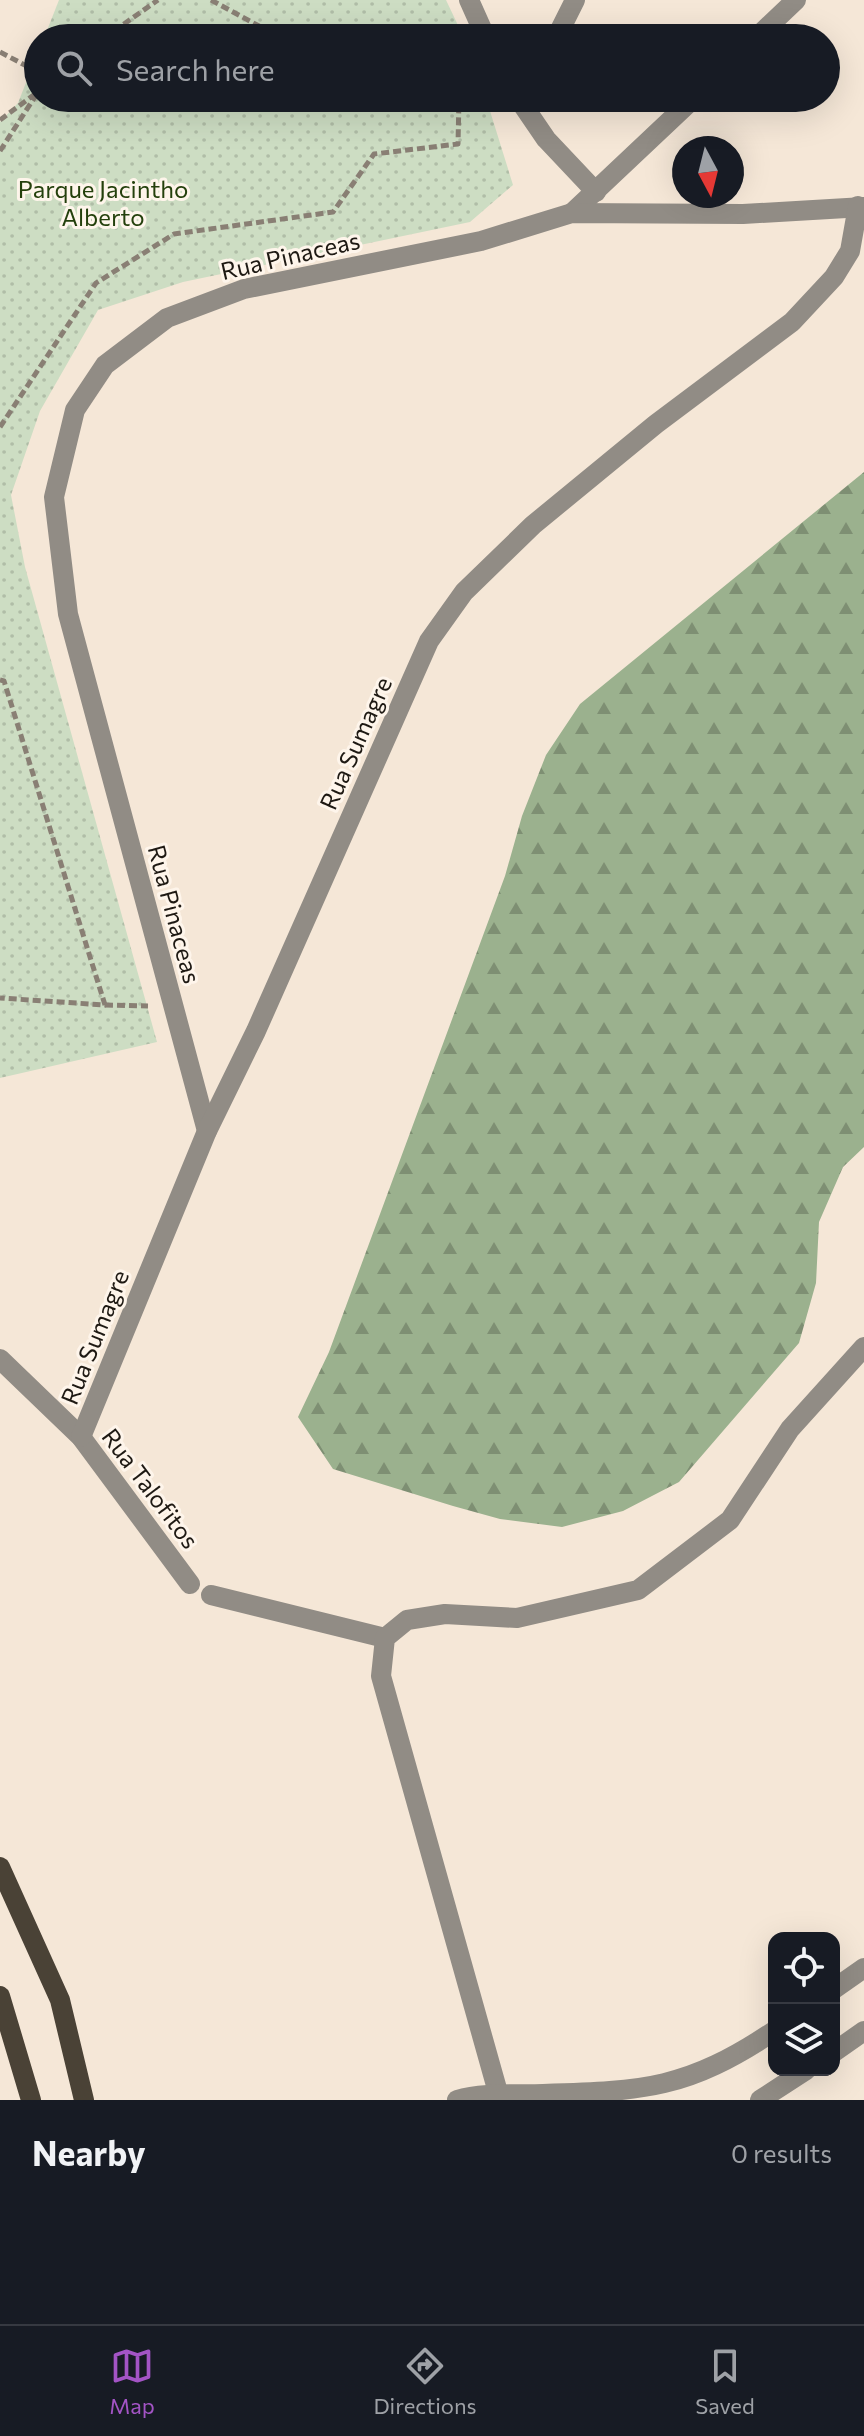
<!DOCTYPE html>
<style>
body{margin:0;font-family:Commissioner,sans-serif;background:#242831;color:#f1f3f6}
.controls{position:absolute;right:24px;bottom:24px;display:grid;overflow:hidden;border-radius:16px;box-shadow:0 8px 32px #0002}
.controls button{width:72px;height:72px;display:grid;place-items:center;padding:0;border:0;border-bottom:2px solid #363941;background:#171b24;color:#f1f3f6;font:40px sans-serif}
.compass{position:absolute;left:672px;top:136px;width:72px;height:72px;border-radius:50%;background:#171b24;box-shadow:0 8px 32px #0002;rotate:173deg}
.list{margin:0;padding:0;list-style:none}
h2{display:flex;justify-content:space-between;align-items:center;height:104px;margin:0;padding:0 32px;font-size:34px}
h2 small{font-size:26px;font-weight:400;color:#9ea1a6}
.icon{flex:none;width:44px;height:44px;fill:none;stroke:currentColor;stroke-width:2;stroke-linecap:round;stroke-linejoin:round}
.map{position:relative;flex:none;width:864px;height:2100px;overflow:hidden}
.search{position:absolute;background:#171b24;box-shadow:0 8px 32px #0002;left:24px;right:24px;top:24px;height:88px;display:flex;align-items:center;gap:20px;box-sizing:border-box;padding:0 28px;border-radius:44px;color:#9ea1a6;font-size:30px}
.sheet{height:224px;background:#171b24}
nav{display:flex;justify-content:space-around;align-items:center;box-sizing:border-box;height:112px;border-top:2px solid #363941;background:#171b24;font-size:22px;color:#9ea1a6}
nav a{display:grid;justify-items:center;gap:4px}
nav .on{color:#a354c5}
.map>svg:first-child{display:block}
</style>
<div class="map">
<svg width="864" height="2100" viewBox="0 0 864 2100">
<defs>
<pattern id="forest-firs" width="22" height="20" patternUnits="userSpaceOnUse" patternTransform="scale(2)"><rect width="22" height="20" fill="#9bb18e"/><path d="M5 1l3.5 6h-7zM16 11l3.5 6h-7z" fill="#7e8f73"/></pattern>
<pattern id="park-dots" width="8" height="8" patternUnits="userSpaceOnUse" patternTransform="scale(2)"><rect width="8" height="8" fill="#cdddc3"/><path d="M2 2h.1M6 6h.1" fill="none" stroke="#b0bda7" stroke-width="1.8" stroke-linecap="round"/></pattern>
</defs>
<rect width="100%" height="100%" fill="#f5e7d7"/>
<path fill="url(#forest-firs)" d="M 864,472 L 864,1147 L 843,1167 L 819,1222 L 816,1283 L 799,1343 L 679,1482 L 623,1511 L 562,1527 L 500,1519 L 453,1506 L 333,1469 L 298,1417 L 329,1352 L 505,876 L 522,816 L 546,755 L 580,704 Z"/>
<g fill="url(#park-dots)">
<path d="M 59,0 L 446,0 L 464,38 L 44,38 Z"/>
<path d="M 38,52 L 38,98 L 486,98 L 513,185 L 470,222 L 183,282 L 98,310 L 40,411 L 11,495 L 25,567 L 157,1042 L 0,1078 L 0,122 L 18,103 Z"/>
</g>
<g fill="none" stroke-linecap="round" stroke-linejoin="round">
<g stroke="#897f74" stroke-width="5" stroke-dasharray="8 4" stroke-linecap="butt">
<path d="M 211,0 L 259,26 L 262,38"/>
<path d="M 104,38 L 158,0"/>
<path d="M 0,52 L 38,72"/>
<path d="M 468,98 L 495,101"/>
<path d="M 0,120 L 35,94"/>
<path d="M 0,151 L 38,92"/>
<path d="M 0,427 L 96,283 L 174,234 L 333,212 L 374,154 L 458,144 L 459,98"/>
<path d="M 0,680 L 4,681 L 105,1005 L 0,998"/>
<path d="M 105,1005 L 148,1006"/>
</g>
<g stroke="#918c85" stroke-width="20">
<path d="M 469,0 L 486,38"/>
<path d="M 556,38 L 575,0"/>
<path d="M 756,38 L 796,0"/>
<path d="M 518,98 L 546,139 L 596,192"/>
<path d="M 572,213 L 694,98"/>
<path d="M 207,1131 L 68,614 L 54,497 L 75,410 L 105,365 L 167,318 L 244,289 L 481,241 L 572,213 L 743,214 L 864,207"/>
<path d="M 0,1359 L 81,1437 L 190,1584"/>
<path d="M 81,1437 L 207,1131 L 256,1031 L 429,641 L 464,592 L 533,525 L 656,424 L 792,322 L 834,277 L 850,251 L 858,206"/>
<path d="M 211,1595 L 385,1638"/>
<path d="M 834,1989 L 864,1968"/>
<path d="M 834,2052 L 864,2031"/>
<path d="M 499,2096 L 381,1676 L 385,1638 L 407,1620 L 445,1614 L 517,1618 L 638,1590 L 730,1520 L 790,1429 L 864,1347"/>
<path d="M 457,2100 C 483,2092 516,2095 543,2094 C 645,2091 687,2089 774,2031"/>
<path d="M 760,2100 L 806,2070"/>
</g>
<g stroke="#4a4236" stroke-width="20">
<path d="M 0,1867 L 60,2000 L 84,2100"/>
<path d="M 0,1996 L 31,2100"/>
</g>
</g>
<g text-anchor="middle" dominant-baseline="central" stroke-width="6" stroke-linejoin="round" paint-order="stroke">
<g font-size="24" fill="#24400c" stroke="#fef5eb">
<text x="103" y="188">Parque Jacintho<tspan x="103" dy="28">Alberto</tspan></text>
</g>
<g font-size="24" fill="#1e1913" stroke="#fef5eb">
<text transform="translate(290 255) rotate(-13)">Rua Pinaceas</text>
<text transform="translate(355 743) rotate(-66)">Rua Sumagre</text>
<text transform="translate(175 914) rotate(75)">Rua Pinaceas</text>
<text transform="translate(94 1337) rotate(-68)">Rua Sumagre</text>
<text transform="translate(151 1488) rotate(53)">Rua Talofitos</text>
</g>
</g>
</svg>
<div class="controls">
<button><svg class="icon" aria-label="locate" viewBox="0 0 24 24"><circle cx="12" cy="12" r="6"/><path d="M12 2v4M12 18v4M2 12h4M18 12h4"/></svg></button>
<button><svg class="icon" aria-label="layers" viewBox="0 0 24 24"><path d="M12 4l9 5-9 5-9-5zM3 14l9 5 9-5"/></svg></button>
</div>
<svg class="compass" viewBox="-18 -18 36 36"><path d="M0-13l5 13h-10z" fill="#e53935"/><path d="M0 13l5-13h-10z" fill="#9ea1a6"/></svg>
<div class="search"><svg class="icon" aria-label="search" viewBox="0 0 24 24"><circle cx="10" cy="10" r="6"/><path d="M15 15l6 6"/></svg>Search here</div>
</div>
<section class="sheet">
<h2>Nearby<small>0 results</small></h2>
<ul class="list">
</ul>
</section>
<nav>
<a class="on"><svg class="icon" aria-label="map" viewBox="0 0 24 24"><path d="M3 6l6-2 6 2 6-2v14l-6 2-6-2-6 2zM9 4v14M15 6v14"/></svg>Map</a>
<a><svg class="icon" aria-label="directions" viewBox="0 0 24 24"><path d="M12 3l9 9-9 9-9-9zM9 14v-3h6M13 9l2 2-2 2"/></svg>Directions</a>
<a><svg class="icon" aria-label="saved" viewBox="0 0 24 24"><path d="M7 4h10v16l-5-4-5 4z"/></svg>Saved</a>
</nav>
